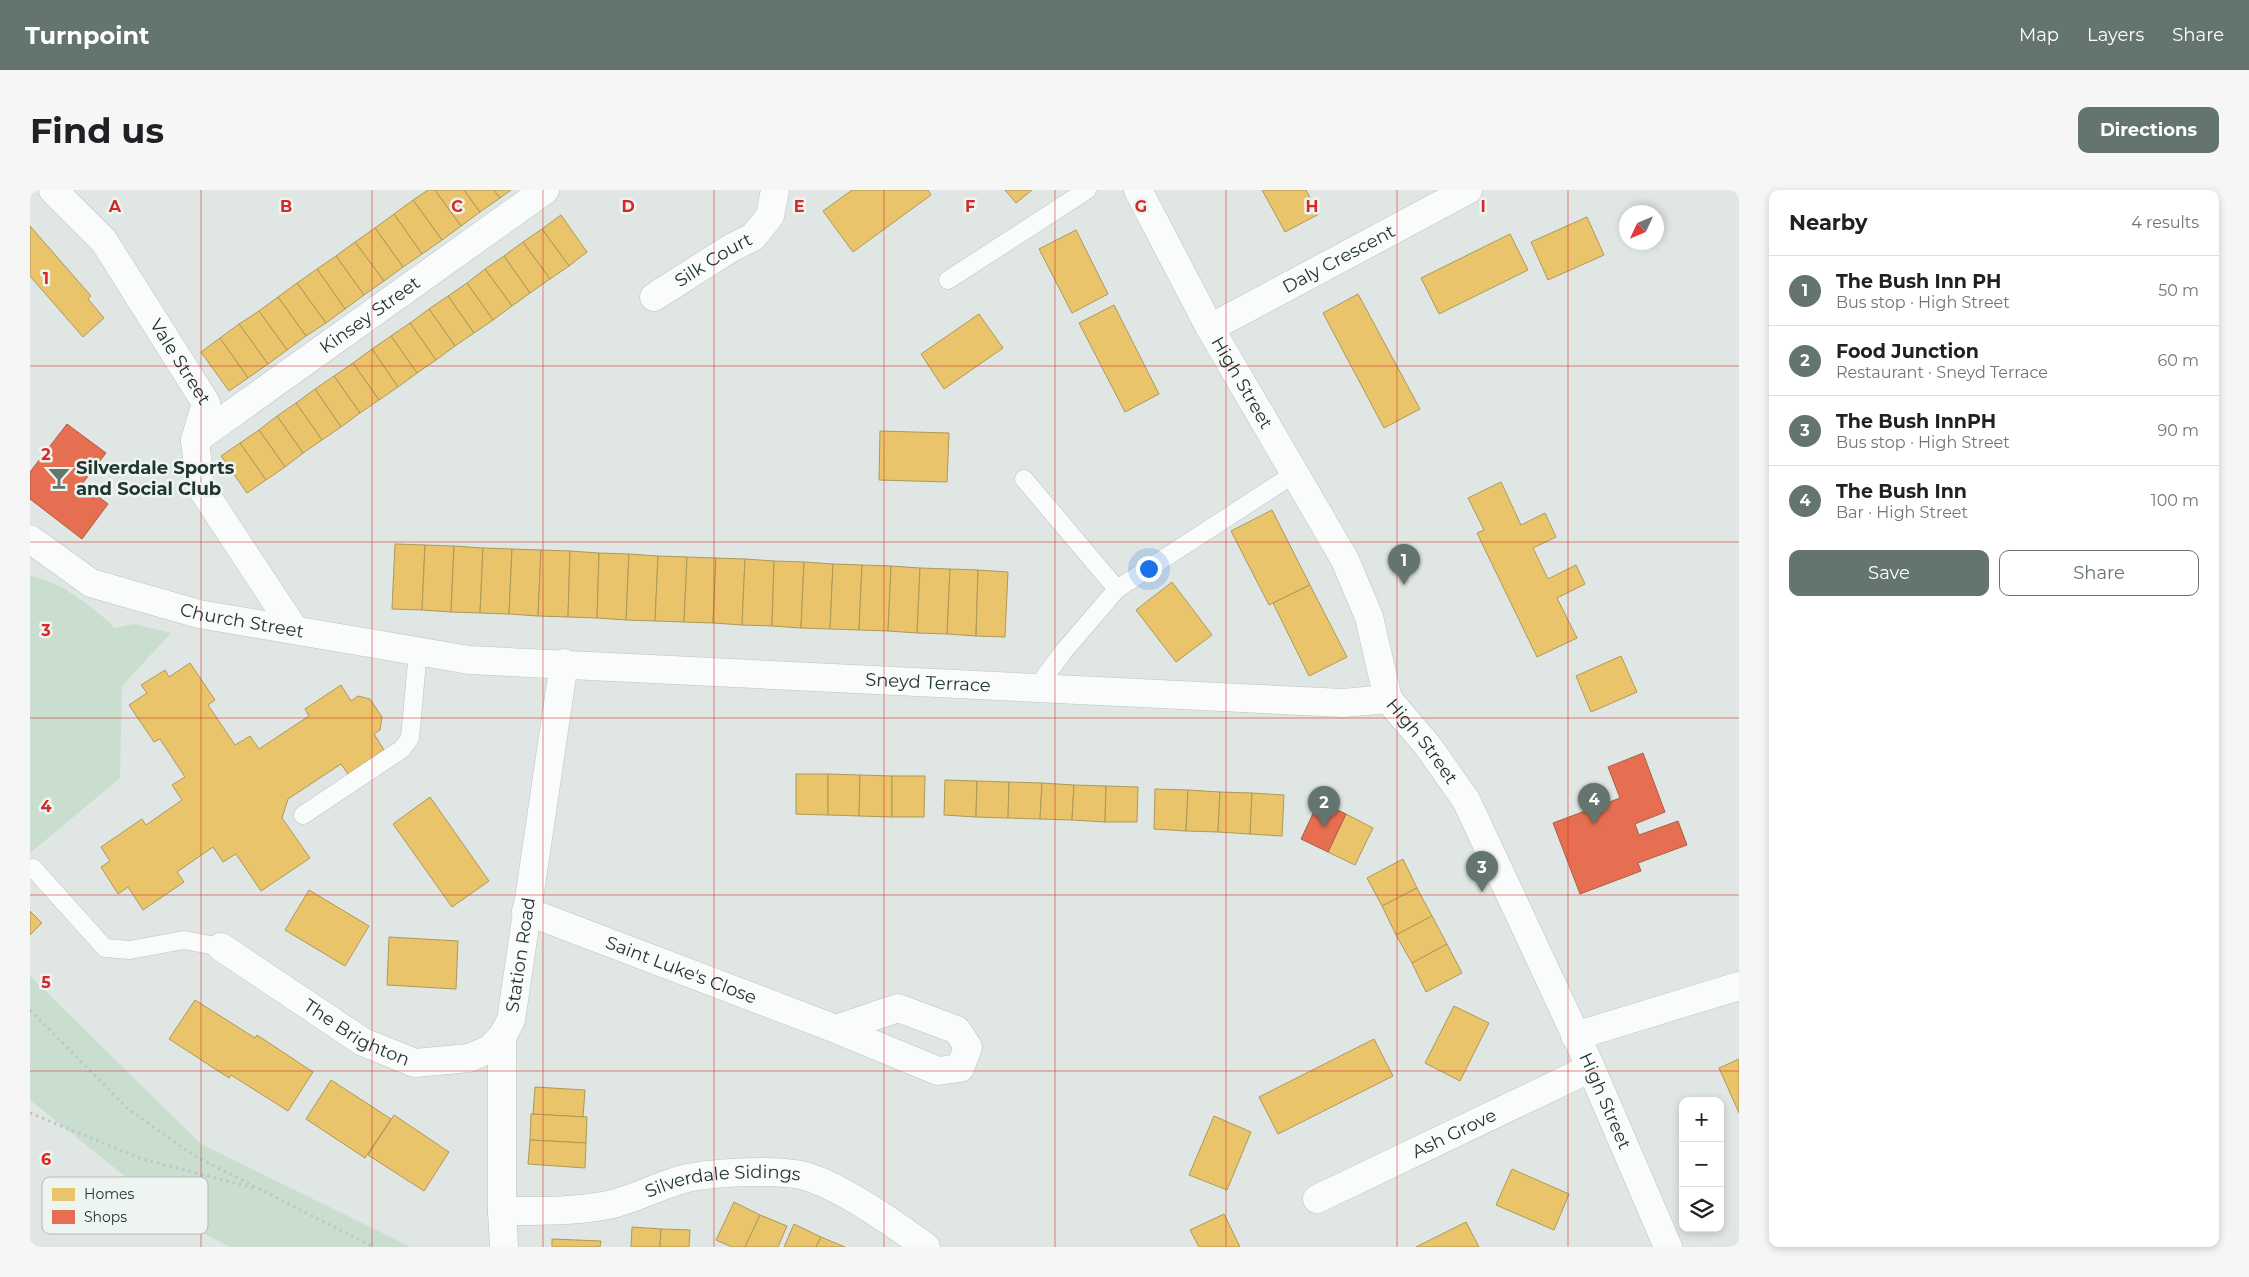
<!DOCTYPE html>
<meta charset="utf-8">
<style>
body{margin:0;font-family:Montserrat,sans-serif;background:#f6f6f6;color:#202124}
.controls{position:absolute;right:15px;bottom:15px;display:grid;overflow:hidden;border-radius:10px;box-shadow:0 2px 8px #0003}
.controls button{width:45px;height:45px;display:grid;place-items:center;padding:0;border:0;border-bottom:1px solid #e0e0e0;background:#fff;color:#202124;font:25px sans-serif}
.compass{position:absolute;left:1589px;top:15px;width:45px;height:45px;border-radius:50%;background:#fff;box-shadow:0 2px 8px #0003;rotate:226deg}
.you{position:absolute;left:1118px;top:378px;width:18px;height:18px;margin:-12px;border:4px solid #fff;border-radius:50%;background:#1a73e8;box-shadow:0 0 0 8px #1a73e833}
.badge{display:grid;place-items:center;width:32px;height:32px;border-radius:50%;background:#64746e;color:#fff;font-size:16px;font-weight:700}
.pin{position:absolute;translate:-50% -41px;filter:drop-shadow(0 1px 2px #0008)}
.pin::after{content:'';position:absolute;top:26px;width:18px;height:15px;background:inherit;clip-path:polygon(0 0,100% 0,50% 100%)}
.list{margin:0;padding:0;list-style:none}
h2{display:flex;justify-content:space-between;align-items:center;height:65px;margin:0;padding:0 20px;font-size:21px}
h2 small{font-size:16px;font-weight:400;color:#757577}
.list li{display:grid;grid-template-columns:32px 1fr auto;gap:15px;align-items:center;box-sizing:border-box;height:70px;padding:0 20px;border-top:1px solid #e0e0e0}
.list b{display:block;font-size:19px;white-space:nowrap}
.list p{margin:0;font-size:16px;white-space:nowrap;color:#757577}
.list em{font-size:16px;font-style:normal;color:#757577}
.actions{display:flex;gap:10px;padding:15px 20px}
.actions a{flex:1;padding:11px 0;border:1px solid #64746e;border-radius:10px;text-align:center;font-size:18px;color:#64746e}
.actions .main{background:#64746e;color:#fff}
.icon{flex:none;width:28px;height:28px;fill:none;stroke:currentColor;stroke-width:2;stroke-linecap:round;stroke-linejoin:round}
.map{position:relative;flex:none;width:1709px;height:1057px;overflow:hidden;border-radius:10px}
header{display:flex;align-items:center;gap:30px;box-sizing:border-box;height:70px;padding:0 25px;background:#64746e;color:#fff}
header strong{font-size:24px}
nav{display:flex;gap:28px;margin-inline-start:auto;font-size:18px}
.intro{display:flex;align-items:center;justify-content:space-between;box-sizing:border-box;height:120px;padding:0 30px}
h1{margin:0;font-size:35px}
.button{padding:12px 22px;border-radius:10px;background:#64746e;color:#fff;font-size:18px;font-weight:700}
main{display:flex;gap:30px;padding:0 30px}
aside{flex:1;background:#fff;border-radius:10px;box-shadow:0 2px 8px #0003}
.map>svg:first-child{display:block}
</style>
<header>
<strong>Turnpoint</strong>
<nav><a>Map</a><a>Layers</a><a>Share</a></nav>
</header>
<div class="intro"><h1>Find us</h1><a class="button">Directions</a></div>
<main>
<div class="map">
<svg width="1709" height="1057" viewBox="0 0 1709 1057">
<rect width="100%" height="100%" fill="#e0e6e3"/>
<g fill="#cadecf">
<path d="M 0,386 C 30,391 63,417 85,438 L 104,434 L 141,443 L 92,496 L 90,588 L 0,663 Z"/>
<path d="M 0,786 L 171,954 L 381,1057 L 200,1057 L 152,1032 L 0,910 Z"/>
</g>
<g fill="#e9c46a" stroke="#ad9958">
<path d="M 398,0 L 405,0 L 431,36 L 412,50 L 383,10 Z"/>
<path d="M 405,0 L 434,0 L 450,22 L 431,36 Z"/>
<path d="M 434,0 L 464,0 L 470,8 L 450,22 Z"/>
<path d="M 464,0 L 481,0 L 470,8 Z"/>
<path d="M 822,0 L 898,0 L 901,5 L 823,62 L 793,21 Z"/>
<path d="M 975,0 L 1002,0 L 986,13 Z"/>
<path d="M 1232,0 L 1276,0 L 1289,24 L 1255,42 Z"/>
<path d="M 383,10 L 412,50 L 392,64 L 364,24 Z"/>
<path d="M 364,24 L 392,64 L 373,77 L 345,38 Z"/>
<path d="M 531,25 L 557,62 L 539,76 L 512,39 Z"/>
<path d="M 1557,27 L 1574,65 L 1518,90 L 1501,52 Z"/>
<path d="M 0,36 L 61,106 L 58,109 L 74,128 L 53,147 L 0,86 Z"/>
<path d="M 345,38 L 373,77 L 354,91 L 325,52 Z"/>
<path d="M 512,39 L 539,76 L 520,89 L 493,52 Z"/>
<path d="M 1046,40 L 1078,104 L 1042,123 L 1009,59 Z"/>
<path d="M 1480,44 L 1498,80 L 1409,124 L 1391,88 Z"/>
<path d="M 325,52 L 354,91 L 334,105 L 306,66 Z"/>
<path d="M 493,52 L 520,89 L 500,103 L 474,66 Z"/>
<path d="M 306,66 L 334,105 L 315,119 L 287,79 Z"/>
<path d="M 474,66 L 500,103 L 482,116 L 455,79 Z"/>
<path d="M 287,79 L 315,119 L 296,133 L 267,93 Z"/>
<path d="M 455,79 L 482,116 L 463,130 L 437,93 Z"/>
<path d="M 267,93 L 296,133 L 276,146 L 248,107 Z"/>
<path d="M 437,93 L 463,130 L 444,143 L 418,106 Z"/>
<path d="M 1328,104 L 1390,219 L 1354,238 L 1293,123 Z"/>
<path d="M 418,106 L 444,143 L 425,156 L 399,119 Z"/>
<path d="M 248,107 L 276,146 L 257,160 L 229,121 Z"/>
<path d="M 1084,115 L 1129,204 L 1095,222 L 1049,133 Z"/>
<path d="M 399,119 L 425,156 L 406,170 L 380,133 Z"/>
<path d="M 229,121 L 257,160 L 238,174 L 209,134 Z"/>
<path d="M 949,124 L 973,158 L 914,199 L 891,164 Z"/>
<path d="M 380,133 L 406,170 L 387,183 L 361,146 Z"/>
<path d="M 209,134 L 238,174 L 218,188 L 190,148 Z"/>
<path d="M 361,146 L 387,183 L 368,197 L 342,159 Z"/>
<path d="M 190,148 L 218,188 L 199,201 L 171,162 Z"/>
<path d="M 342,159 L 368,197 L 349,210 L 323,173 Z"/>
<path d="M 323,173 L 349,210 L 330,223 L 304,186 Z"/>
<path d="M 304,186 L 330,223 L 311,237 L 285,199 Z"/>
<path d="M 285,199 L 311,237 L 292,250 L 266,213 Z"/>
<path d="M 266,213 L 292,250 L 273,263 L 247,226 Z"/>
<path d="M 247,226 L 273,263 L 255,277 L 229,240 Z"/>
<path d="M 229,240 L 255,277 L 236,290 L 210,253 Z"/>
<path d="M 850,241 L 919,243 L 917,292 L 849,290 Z"/>
<path d="M 210,253 L 236,290 L 217,303 L 191,266 Z"/>
<path d="M 1471,292 L 1491,335 L 1515,323 L 1526,347 L 1503,358 L 1518,389 L 1546,375 L 1555,394 L 1527,408 L 1547,448 L 1507,467 L 1447,343 L 1454,340 L 1438,308 Z"/>
<path d="M 1242,320 L 1280,395 L 1239,415 L 1201,341 Z"/>
<path d="M 365,354 L 395,355 L 392,420 L 362,419 Z"/>
<path d="M 395,355 L 424,356 L 421,422 L 392,420 Z"/>
<path d="M 424,356 L 453,358 L 450,423 L 421,422 Z"/>
<path d="M 453,358 L 482,359 L 479,424 L 450,423 Z"/>
<path d="M 482,359 L 511,360 L 508,426 L 479,424 Z"/>
<path d="M 511,360 L 540,361 L 538,427 L 508,426 Z"/>
<path d="M 540,361 L 569,363 L 567,428 L 538,427 Z"/>
<path d="M 569,363 L 599,364 L 596,430 L 567,428 Z"/>
<path d="M 599,364 L 628,366 L 625,431 L 596,430 Z"/>
<path d="M 628,366 L 657,367 L 654,432 L 625,431 Z"/>
<path d="M 657,367 L 686,368 L 683,433 L 654,432 Z"/>
<path d="M 686,368 L 715,369 L 712,435 L 683,433 Z"/>
<path d="M 715,369 L 744,371 L 742,436 L 712,435 Z"/>
<path d="M 744,371 L 774,372 L 771,438 L 742,436 Z"/>
<path d="M 774,372 L 803,374 L 800,439 L 771,438 Z"/>
<path d="M 803,374 L 832,375 L 829,440 L 800,439 Z"/>
<path d="M 832,375 L 861,376 L 858,441 L 829,440 Z"/>
<path d="M 861,376 L 890,378 L 887,443 L 858,441 Z"/>
<path d="M 890,378 L 920,379 L 917,444 L 887,443 Z"/>
<path d="M 920,379 L 948,380 L 946,446 L 917,444 Z"/>
<path d="M 948,380 L 978,382 L 975,447 L 946,446 Z"/>
<path d="M 1142,392 L 1182,445 L 1146,472 L 1106,420 Z"/>
<path d="M 1280,395 L 1317,467 L 1279,486 L 1243,413 Z"/>
<path d="M 1591,466 L 1607,502 L 1561,522 L 1546,486 Z"/>
<path d="M 160,473 L 185,510 L 178,515 L 205,555 L 220,546 L 229,559 L 279,526 L 275,519 L 311,495 L 321,511 L 328,506 L 340,509 L 352,527 L 350,540 L 344,544 L 354,560 L 318,584 L 311,574 L 258,609 L 252,628 L 280,668 L 231,701 L 206,664 L 193,672 L 183,657 L 147,682 L 154,692 L 113,720 L 98,697 L 88,704 L 71,677 L 80,671 L 71,657 L 112,629 L 116,635 L 152,610 L 142,595 L 155,587 L 130,549 L 124,552 L 99,515 L 117,503 L 111,495 L 135,480 L 139,487 Z"/>
<path d="M 766,584 L 798,584 L 798,625 L 766,624 Z"/>
<path d="M 798,584 L 830,585 L 829,626 L 798,625 Z"/>
<path d="M 830,585 L 862,586 L 862,627 L 829,626 Z"/>
<path d="M 862,586 L 895,586 L 894,627 L 862,627 Z"/>
<path d="M 915,590 L 947,591 L 946,627 L 914,625 Z"/>
<path d="M 947,591 L 979,592 L 978,628 L 946,627 Z"/>
<path d="M 979,592 L 1012,593 L 1010,629 L 978,628 Z"/>
<path d="M 1012,593 L 1044,595 L 1042,630 L 1010,629 Z"/>
<path d="M 1044,595 L 1076,596 L 1075,632 L 1042,630 Z"/>
<path d="M 1076,596 L 1108,597 L 1107,632 L 1075,632 Z"/>
<path d="M 1125,599 L 1158,600 L 1156,641 L 1124,639 Z"/>
<path d="M 1158,600 L 1190,602 L 1188,642 L 1156,641 Z"/>
<path d="M 1190,602 L 1222,603 L 1220,644 L 1188,642 Z"/>
<path d="M 1222,603 L 1254,605 L 1252,646 L 1220,644 Z"/>
<path d="M 400,607 L 459,691 L 422,717 L 363,634 Z"/>
<path d="M 1316,624 L 1343,638 L 1325,675 L 1298,662 Z"/>
<path d="M 1373,669 L 1387,698 L 1352,716 L 1337,688 Z"/>
<path d="M 1387,698 L 1402,726 L 1366,745 L 1352,716 Z"/>
<path d="M 279,700 L 339,736 L 315,776 L 255,740 Z"/>
<path d="M 0,721 L 12,733 L 0,745 Z"/>
<path d="M 1402,726 L 1417,754 L 1382,773 L 1366,745 Z"/>
<path d="M 359,747 L 428,751 L 426,799 L 357,795 Z"/>
<path d="M 1417,754 L 1432,783 L 1396,802 L 1382,773 Z"/>
<path d="M 165,810 L 225,848 L 227,845 L 283,882 L 258,921 L 201,885 L 199,888 L 139,849 Z"/>
<path d="M 1424,816 L 1459,833 L 1430,891 L 1395,873 Z"/>
<path d="M 1344,849 L 1363,886 L 1248,944 L 1229,907 Z"/>
<path d="M 1709,869 L 1709,923 L 1689,878 Z"/>
<path d="M 301,890 L 361,929 L 335,968 L 276,929 Z"/>
<path d="M 505,897 L 555,900 L 553,927 L 503,924 Z"/>
<path d="M 501,924 L 557,927 L 556,953 L 500,950 Z"/>
<path d="M 364,925 L 419,962 L 394,1001 L 338,965 Z"/>
<path d="M 1184,926 L 1221,942 L 1197,1000 L 1159,985 Z"/>
<path d="M 500,950 L 556,953 L 555,978 L 498,974 Z"/>
<path d="M 1482,979 L 1539,1004 L 1524,1040 L 1466,1015 Z"/>
<path d="M 704,1012 L 730,1025 L 715,1057 L 702,1057 L 686,1050 Z"/>
<path d="M 1194,1024 L 1210,1057 L 1169,1057 L 1160,1040 Z"/>
<path d="M 730,1025 L 757,1036 L 748,1057 L 715,1057 Z"/>
<path d="M 1436,1032 L 1449,1057 L 1386,1057 Z"/>
<path d="M 764,1034 L 791,1047 L 786,1057 L 754,1057 Z"/>
<path d="M 602,1037 L 631,1039 L 630,1057 L 601,1057 Z"/>
<path d="M 631,1039 L 660,1040 L 659,1057 L 630,1057 Z"/>
<path d="M 791,1047 L 815,1057 L 786,1057 Z"/>
<path d="M 522,1049 L 571,1051 L 570,1057 L 522,1057 Z"/>
</g>
<g fill="#e76f51" stroke="#ac5e47">
<path d="M 37,234 L 76,263 L 52,294 L 78,314 L 52,349 L 0,309 L 0,282 Z"/>
<path d="M 1613,563 L 1635,622 L 1605,634 L 1609,645 L 1648,631 L 1657,655 L 1608,673 L 1611,681 L 1550,704 L 1523,633 L 1590,608 L 1578,577 Z"/>
<path d="M 1289,611 L 1316,624 L 1298,662 L 1271,649 Z"/>
</g>
<g fill="none" stroke-linecap="round" stroke-linejoin="round">
<defs>
<g id="service">
<path d="M 918,90 L 1057,0"/>
<path d="M 994,289 L 1087,399"/>
<path d="M 1007,497 L 1034,461 L 1087,399 L 1264,284"/>
<path d="M 273,625 L 372,559 L 380,548 L 388,461"/>
<path d="M 3,678 L 75,758 L 100,760 L 154,750 L 191,757"/>
</g>
<g id="minor">
<path id="s1" d="M 23,0 L 74,51 L 176,213 L 165,250 L 170,296 L 264,439"/>
<path id="s2" d="M 624,107 L 701,58 L 723,47 L 740,26 L 745,0"/>
<path id="s3" d="M 1180,138 L 1438,0"/>
<path id="s4" d="M 165,250 L 515,0"/>
<path id="s5" d="M 496,721 L 806,839 L 908,881 L 930,878 L 938,857 L 927,840 L 868,818 L 806,839"/>
<path id="s6" d="M 191,757 L 333,852 L 385,873 L 439,868 L 460,859 L 472,847"/>
<path d="M 1545,846 L 1709,796"/>
<path id="s7" d="M 1287,1009 L 1561,878"/>
<path id="s8" d="M 472,1021 C 507,1021 543,1022 578,1015 C 602,1010 626,997 650,990 C 677,982 747,979 775,986 C 810,996 866,1035 896,1057"/>
<path id="s9" d="M 474,1057 L 472,1021 L 472,847 L 481,830 L 534,473"/>
</g>
<g id="tertiary">
<path id="s10" d="M 1108,0 L 1180,138 L 1315,370 L 1339,427 L 1358,509"/>
</g>
<g id="secondary">
<path id="s11" d="M 0,349 L 61,393 L 169,424 L 439,470 L 1313,513 L 1358,509 L 1398,556 L 1436,610 L 1561,878 L 1638,1057"/>
</g>
</defs>
<use href="#service" stroke="#bdc3c0" stroke-width="19"/>
<use href="#minor" stroke="#bdc3c0" stroke-width="29"/>
<use href="#tertiary" stroke="#bdc3c0" stroke-width="29"/>
<use href="#secondary" stroke="#bdc3c0" stroke-width="29"/>
<g stroke="#bfc7c4" stroke-width="3" stroke-dasharray="2.5 4" stroke-linecap="butt">
<path d="M 0,820 L 98,919 L 163,965 L 343,1057"/>
<path d="M 0,923 L 112,969 L 224,998"/>
</g>
<use href="#service" stroke="#fafbfb" stroke-width="18"/>
<use href="#minor" stroke="#fafbfb" stroke-width="28"/>
<use href="#tertiary" stroke="#fafbfb" stroke-width="28"/>
<use href="#secondary" stroke="#fafbfb" stroke-width="28"/>
</g>
<path fill="none" stroke="#d62828" stroke-width="1" stroke-opacity="0.55" d="M 171,0 L 171,1057M 342,0 L 342,1057M 513,0 L 513,1057M 684,0 L 684,1057M 854,0 L 854,1057M 1025,0 L 1025,1057M 1196,0 L 1196,1057M 1367,0 L 1367,1057M 1538,0 L 1538,1057M 0,176 L 1709,176M 0,352 L 1709,352M 0,528 L 1709,528M 0,705 L 1709,705M 0,881 L 1709,881"/>
<defs>
<symbol id="bar-bare" viewBox="-9 -9 18 18"><path d="M-6-5H6L.8 .8V4.5H3.5V6h-7V4.5H-.8V.8Z" fill="#64746e" stroke="#eef5f1" stroke-width="2.5" paint-order="stroke"/></symbol>
</defs>
<g fill-rule="evenodd">
<use href="#bar-bare" x="13" y="272" width="32" height="32"/>
</g>
<g text-anchor="middle" dominant-baseline="central" stroke-width="5" stroke-linejoin="round" paint-order="stroke">
<g font-size="18" fill="#21362f" stroke="#eef5f1">
<text stroke="none"><textPath href="#s3" startOffset="146">Daly Crescent</textPath></text>
<text stroke="none"><textPath href="#s2" startOffset="70">Silk Court</textPath></text>
<text stroke="none"><textPath href="#s4" startOffset="215">Kinsey Street</textPath></text>
<text stroke="none"><textPath href="#s1" startOffset="215">Vale Street</textPath></text>
<text stroke="none"><textPath href="#s10" startOffset="219">High Street</textPath></text>
<text stroke="none"><textPath href="#s11" startOffset="231">Church Street</textPath></text>
<text stroke="none"><textPath href="#s11" startOffset="921">Sneyd Terrace</textPath></text>
<text stroke="none"><textPath href="#s11" startOffset="1436">High Street</textPath></text>
<text stroke="none"><textPath href="#s9" startOffset="295">Station Road</textPath></text>
<text stroke="none"><textPath href="#s5" startOffset="166">Saint Luke's Close</textPath></text>
<text stroke="none"><textPath href="#s6" startOffset="161">The Brighton</textPath></text>
<text stroke="none"><textPath href="#s11" startOffset="1841">High Street</textPath></text>
<text stroke="none"><textPath href="#s7" startOffset="152">Ash Grove</textPath></text>
<text stroke="none"><textPath href="#s8" startOffset="225">Silverdale Sidings</textPath></text>
</g>
<g font-size="18" font-weight="bold" fill="#21362f" stroke="#eef5f1" text-anchor="start">
<text x="46" y="278">Silverdale Sports<tspan x="46" dy="21">and Social Club</tspan></text>
</g>
</g>
<rect x="12" y="987" width="166" height="57" rx="8" fill="#eef5f1" stroke="#b0bcb7" stroke-width="1"/>
<rect x="22" y="998" width="23" height="13" fill="#e9c46a"/>
<rect x="22" y="1020" width="23" height="14" fill="#e76f51"/>
<g font-size="14" fill="#21362f">
<text x="54" y="1009">Homes</text>
<text x="54" y="1032">Shops</text>
</g>
<g font-size="16" text-anchor="middle" font-weight="bold" fill="#d62828" stroke="#eef5f1" stroke-width="5" stroke-linejoin="round" paint-order="stroke">
<text x="85" y="22">A</text>
<text x="256" y="22">B</text>
<text x="427" y="22">C</text>
<text x="598" y="22">D</text>
<text x="769" y="22">E</text>
<text x="940" y="22">F</text>
<text x="1111" y="22">G</text>
<text x="1282" y="22">H</text>
<text x="1453" y="22">I</text>
<text x="16" y="94">1</text>
<text x="16" y="270">2</text>
<text x="16" y="446">3</text>
<text x="16" y="622">4</text>
<text x="16" y="798">5</text>
<text x="16" y="975">6</text>
</g>
</svg>
<div class="controls">
<button>+</button>
<button>−</button>
<button><svg class="icon" aria-label="layers" viewBox="0 0 24 24"><path d="M12 4l9 5-9 5-9-5zM3 14l9 5 9-5"/></svg></button>
</div>
<svg class="compass" viewBox="-18 -18 36 36"><path d="M0-13l5 13h-10z" fill="#e53935"/><path d="M0 13l5-13h-10z" fill="#757577"/></svg>
<div class="you"></div>
<div class="pin badge" style="left:1374px;top:395px">1</div>
<div class="pin badge" style="left:1294px;top:637px">2</div>
<div class="pin badge" style="left:1452px;top:702px">3</div>
<div class="pin badge" style="left:1564px;top:634px">4</div>
</div>
<aside>
<h2>Nearby<small>4 results</small></h2>
<ul class="list">
<li><span class="badge">1</span><div><b>The Bush Inn PH</b><p>Bus stop · High Street</p></div><em>50 m</em></li>
<li><span class="badge">2</span><div><b>Food Junction</b><p>Restaurant · Sneyd Terrace</p></div><em>60 m</em></li>
<li><span class="badge">3</span><div><b>The Bush InnPH</b><p>Bus stop · High Street</p></div><em>90 m</em></li>
<li><span class="badge">4</span><div><b>The Bush Inn</b><p>Bar · High Street</p></div><em>100 m</em></li>
</ul>
<div class="actions"><a class="main">Save</a><a>Share</a></div>
</aside>
</main>
